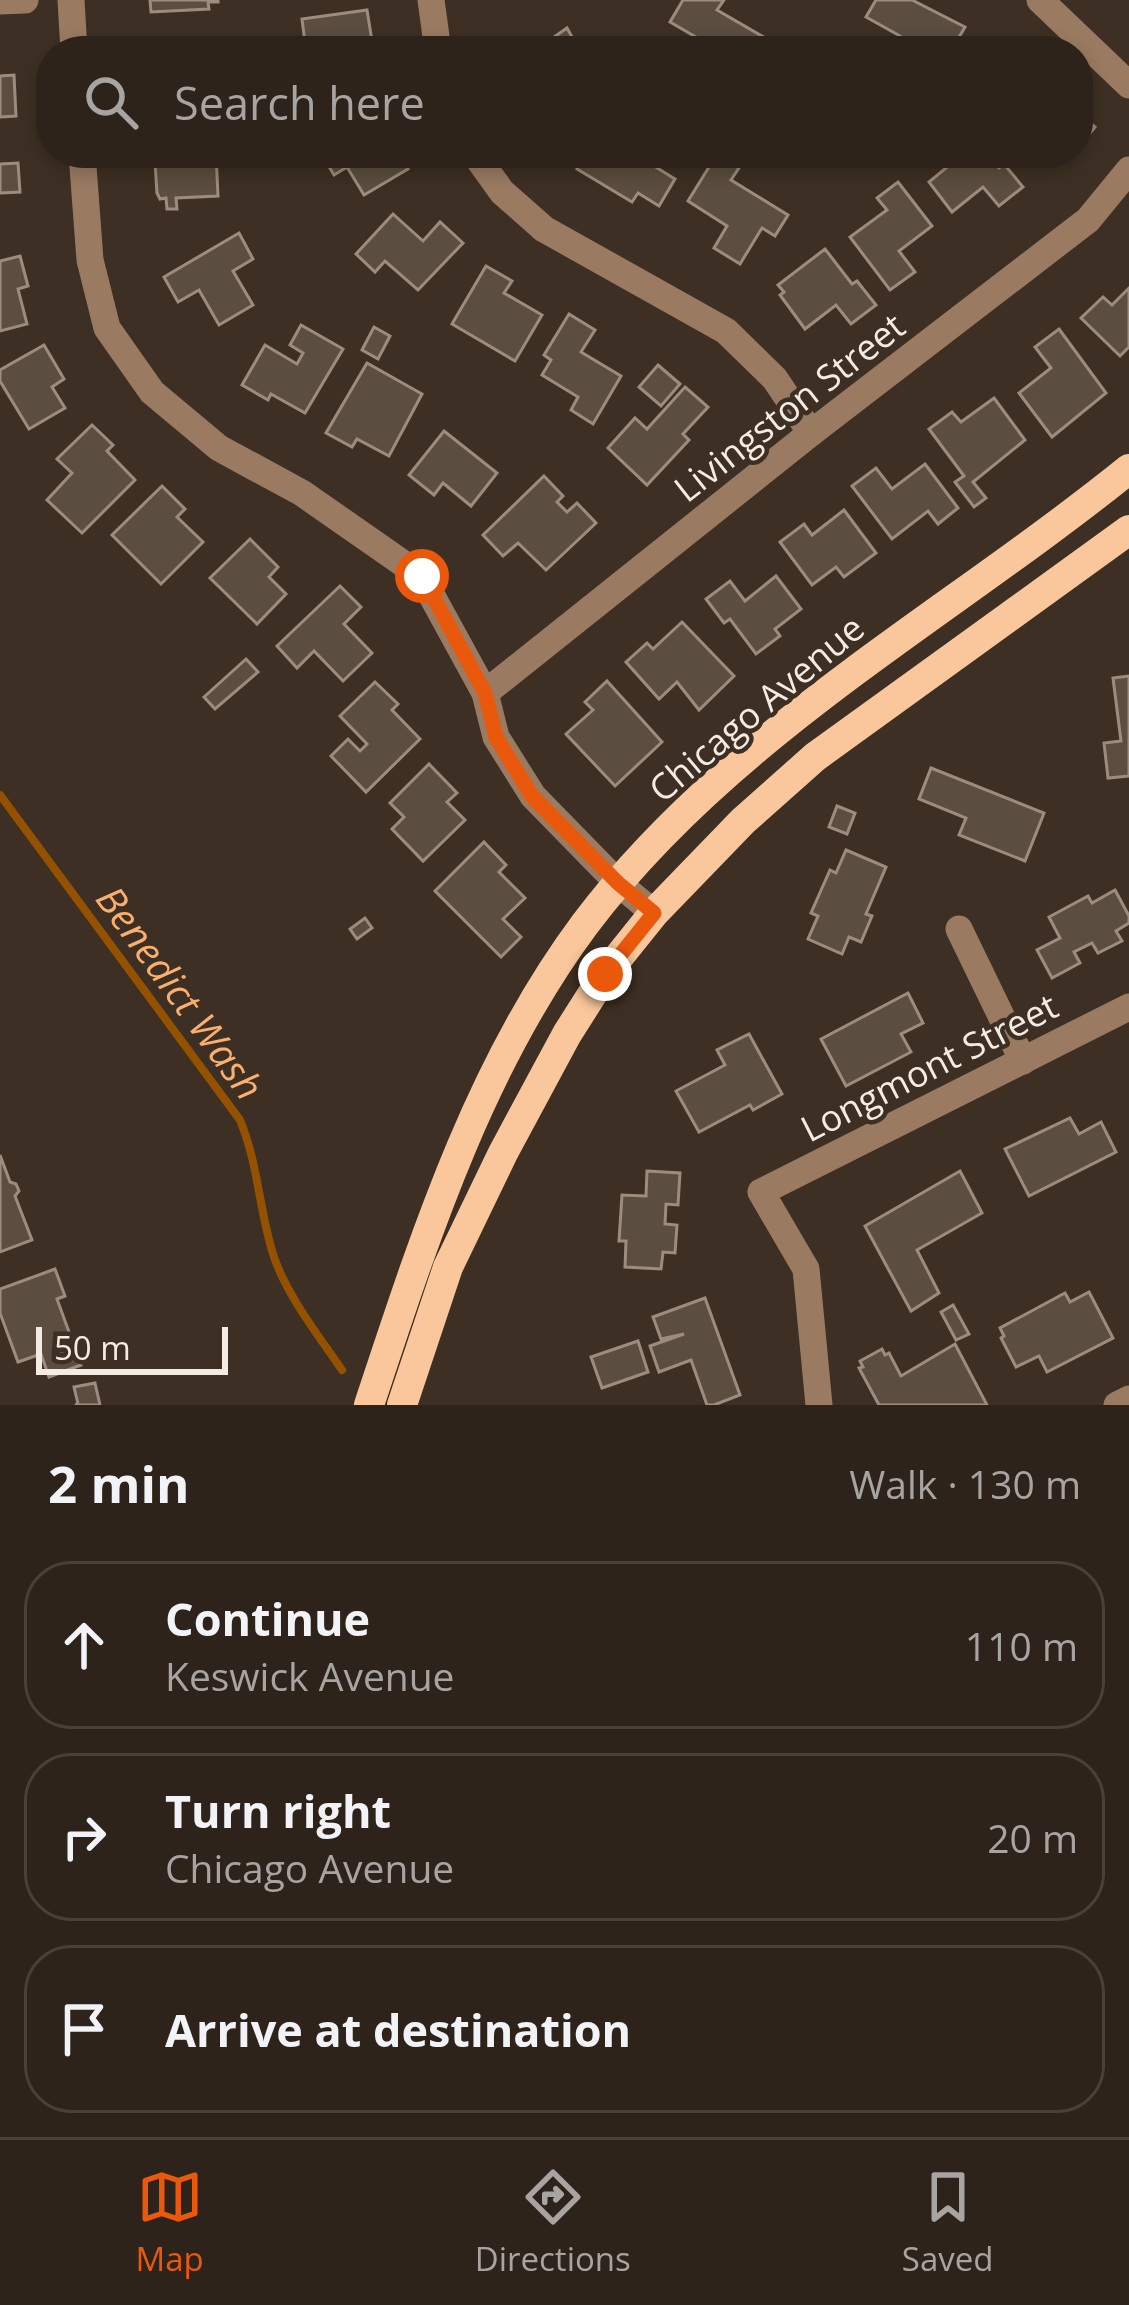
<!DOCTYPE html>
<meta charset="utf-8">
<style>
body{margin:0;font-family:"Open Sans",sans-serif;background:#3a2f27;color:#f1f3f6}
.scale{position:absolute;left:36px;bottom:30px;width:192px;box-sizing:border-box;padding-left:12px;border:6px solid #f4ebe3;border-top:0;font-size:33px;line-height:42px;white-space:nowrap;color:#f4ebe3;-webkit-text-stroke:9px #3d2f23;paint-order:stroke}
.stop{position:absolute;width:36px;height:36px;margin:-27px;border:9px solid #ea580c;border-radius:50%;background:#fff}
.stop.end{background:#ea580c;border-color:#fff;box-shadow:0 3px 12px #0008}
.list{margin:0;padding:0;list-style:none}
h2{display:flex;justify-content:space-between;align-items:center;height:156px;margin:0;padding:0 48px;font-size:51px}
h2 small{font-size:39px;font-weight:400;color:#a7a4a2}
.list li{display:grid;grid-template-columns:78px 1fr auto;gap:36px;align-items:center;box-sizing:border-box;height:168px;margin:0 24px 24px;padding:0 24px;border:3px solid #494039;border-radius:48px}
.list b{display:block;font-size:45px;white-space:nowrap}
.list p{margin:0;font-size:39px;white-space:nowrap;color:#a7a4a2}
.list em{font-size:39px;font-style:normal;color:#a7a4a2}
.icon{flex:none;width:66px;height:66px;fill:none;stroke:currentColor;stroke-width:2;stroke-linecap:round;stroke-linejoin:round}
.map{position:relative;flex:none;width:1129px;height:1405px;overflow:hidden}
.search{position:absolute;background:#2e231a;box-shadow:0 6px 18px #0003;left:36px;right:36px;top:36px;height:132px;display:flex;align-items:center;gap:30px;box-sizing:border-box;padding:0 42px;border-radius:48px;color:#a7a4a2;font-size:45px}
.sheet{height:732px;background:#2e231a}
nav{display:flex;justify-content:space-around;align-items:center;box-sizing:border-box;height:168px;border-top:3px solid #494039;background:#2e231a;font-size:33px;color:#a7a4a2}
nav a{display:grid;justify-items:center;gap:6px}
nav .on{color:#ea580c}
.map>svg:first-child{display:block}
</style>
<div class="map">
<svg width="1129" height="1405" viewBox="0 0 1129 1405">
<rect width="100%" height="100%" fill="#3d2f23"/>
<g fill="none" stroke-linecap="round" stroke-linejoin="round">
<path stroke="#945200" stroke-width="8" d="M 0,795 L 240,1120 C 259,1166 259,1212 274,1257 C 288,1297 318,1335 342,1370"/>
</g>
<g fill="#5c4d41" stroke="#9d8c7e" stroke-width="3">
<path d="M 150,0 L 218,0 L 218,2 L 208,2 L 209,9 L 151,12 Z"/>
<path d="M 683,0 L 724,0 L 717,10 L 767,39 L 760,51 L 720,51 L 670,22 Z"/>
<path d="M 876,0 L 912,0 L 965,27 L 951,51 L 927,51 L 866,17 Z"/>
<path d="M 367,10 L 372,41 L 346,44 L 347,51 L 306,51 L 302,19 Z"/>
<path d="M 567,28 L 580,51 L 534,51 Z"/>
<path d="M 197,38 L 198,51 L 144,51 L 144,39 Z"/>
<path d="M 14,75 L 16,116 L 0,117 L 0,76 Z"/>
<path d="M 1078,113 L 1095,127 L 1078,148 Z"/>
<path d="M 146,153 L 216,153 L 218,196 L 176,198 L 177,209 L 167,209 L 166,198 L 160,199 L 157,193 L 155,163 L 147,164 Z"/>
<path d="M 321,153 L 398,153 L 408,169 L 364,195 L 347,167 L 334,175 Z"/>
<path d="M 586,153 L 661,153 L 654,166 L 675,179 L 659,206 L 638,193 L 632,202 L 577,169 Z"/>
<path d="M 951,153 L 987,153 L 999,168 L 1004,164 L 1023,187 L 999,206 L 983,187 L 952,212 L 929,182 L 957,159 Z"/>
<path d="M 717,154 L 739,168 L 731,180 L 788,215 L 775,236 L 762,228 L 740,264 L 714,248 L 727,226 L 688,201 Z"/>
<path d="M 18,163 L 20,192 L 0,193 L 0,164 Z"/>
<path d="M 898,182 L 932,226 L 899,251 L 915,272 L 890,290 L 850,237 L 887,210 L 877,198 Z"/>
<path d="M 393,214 L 423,241 L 440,222 L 463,243 L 418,290 L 385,261 L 375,272 L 356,254 Z"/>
<path d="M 239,233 L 253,259 L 233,271 L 253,305 L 219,325 L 199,290 L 178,302 L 164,277 Z"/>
<path d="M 825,249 L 852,284 L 857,281 L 876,305 L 851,324 L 836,305 L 805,329 L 780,295 L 784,292 L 778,285 Z"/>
<path d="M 20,256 L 28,286 L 18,289 L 27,324 L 0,331 L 0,261 Z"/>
<path d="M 486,266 L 512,281 L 504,293 L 542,315 L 515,361 L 452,324 Z"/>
<path d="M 1129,288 L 1129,347 L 1120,356 L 1081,318 L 1103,297 L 1112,305 Z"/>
<path d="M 569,314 L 595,330 L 581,352 L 621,376 L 593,424 L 571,410 L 578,397 L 542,375 L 551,360 L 544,355 Z"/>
<path d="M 301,325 L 343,349 L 305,413 L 271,394 L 268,400 L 242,385 L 265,345 L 297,364 L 303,353 L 290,345 Z"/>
<path d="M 374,327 L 390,336 L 378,359 L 362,350 Z"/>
<path d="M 1059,329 L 1106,393 L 1052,437 L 1019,393 L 1051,368 L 1035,347 Z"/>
<path d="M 44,345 L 64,379 L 52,387 L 65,408 L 29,429 L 0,381 L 0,370 Z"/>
<path d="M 367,363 L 422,394 L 389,456 L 357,439 L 352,447 L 326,433 Z"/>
<path d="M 658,365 L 680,384 L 661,406 L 639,387 Z"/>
<path d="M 685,387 L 708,407 L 683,434 L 689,440 L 647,485 L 608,448 L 635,418 L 647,429 Z"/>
<path d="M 994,398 L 1025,440 L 973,482 L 986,498 L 974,507 L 955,482 L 964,476 L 929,429 L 952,412 L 961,422 Z"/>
<path d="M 92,425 L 113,445 L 107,451 L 135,480 L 82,533 L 47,500 L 72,473 L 57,459 Z"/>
<path d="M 444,431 L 497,473 L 471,506 L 443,483 L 434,495 L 409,475 Z"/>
<path d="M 925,464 L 958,508 L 938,524 L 928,511 L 892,539 L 852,486 L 876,468 L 892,489 Z"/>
<path d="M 544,476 L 563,496 L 557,502 L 567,512 L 577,503 L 596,523 L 546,570 L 518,543 L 503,556 L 483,535 Z"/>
<path d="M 162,486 L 185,509 L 177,517 L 203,542 L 161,584 L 112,535 Z"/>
<path d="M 844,510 L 876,553 L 844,577 L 836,567 L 812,585 L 780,542 L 804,524 L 812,535 Z"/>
<path d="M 250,539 L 278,567 L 269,577 L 286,594 L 257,624 L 210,578 Z"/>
<path d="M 776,576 L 801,609 L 775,629 L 780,636 L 756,654 L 730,619 L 724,623 L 706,599 L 730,581 L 745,601 Z"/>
<path d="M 340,586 L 361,607 L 344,624 L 372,653 L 343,681 L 314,651 L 297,668 L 277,646 Z"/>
<path d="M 682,622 L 734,676 L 699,710 L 677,682 L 659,699 L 626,662 L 647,643 L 653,649 Z"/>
<path d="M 246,659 L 258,672 L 215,709 L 204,697 Z"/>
<path d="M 1129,676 L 1129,776 L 1108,778 L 1104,743 L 1121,741 L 1113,678 Z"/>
<path d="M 607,681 L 662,742 L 615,786 L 566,734 L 593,710 L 585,702 Z"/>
<path d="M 375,682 L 398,704 L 392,710 L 420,739 L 366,792 L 331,756 L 348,739 L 360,751 L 367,744 L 340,716 Z"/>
<path d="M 429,764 L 457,793 L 447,802 L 465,820 L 423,861 L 392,829 L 404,817 L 390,803 Z"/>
<path d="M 931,768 L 1044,813 L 1025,861 L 959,835 L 966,818 L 919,799 Z"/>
<path d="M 837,806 L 855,813 L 847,834 L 829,827 Z"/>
<path d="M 484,842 L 506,865 L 499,872 L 525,898 L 503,919 L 521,937 L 501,957 L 435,891 Z"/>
<path d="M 846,850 L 886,867 L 866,914 L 872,916 L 861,942 L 849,937 L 842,954 L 808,939 L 818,916 L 811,913 L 830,870 L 836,873 Z"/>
<path d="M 1115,890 L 1129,916 L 1129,923 L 1116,931 L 1122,941 L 1098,953 L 1092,943 L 1074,952 L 1080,963 L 1052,978 L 1037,950 L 1060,938 L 1049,917 L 1088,896 L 1092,903 Z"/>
<path d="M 365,918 L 372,928 L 357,939 L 350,929 Z"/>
<path d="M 908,993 L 923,1023 L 901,1034 L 911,1052 L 846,1086 L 821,1039 Z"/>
<path d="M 749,1034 L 782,1094 L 753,1110 L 750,1105 L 699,1132 L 676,1091 L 725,1065 L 717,1050 Z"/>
<path d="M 1070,1118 L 1079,1134 L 1101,1122 L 1116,1152 L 1029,1196 L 1005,1149 Z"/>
<path d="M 0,1155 L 10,1182 L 16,1184 L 19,1191 L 15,1196 L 32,1240 L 0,1252 Z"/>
<path d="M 647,1171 L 680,1173 L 678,1205 L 666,1204 L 665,1224 L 677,1225 L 675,1253 L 663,1252 L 661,1269 L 625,1267 L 626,1241 L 619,1241 L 622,1195 L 646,1196 Z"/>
<path d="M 960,1171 L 982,1213 L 917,1250 L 939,1293 L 911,1311 L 865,1226 Z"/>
<path d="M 55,1269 L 65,1296 L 57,1299 L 81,1365 L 49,1377 L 41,1354 L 18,1362 L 0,1313 L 0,1289 Z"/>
<path d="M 1089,1292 L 1113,1338 L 1047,1372 L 1039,1356 L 1016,1367 L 1001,1338 L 1004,1336 L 1000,1328 L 1065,1293 L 1070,1302 Z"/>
<path d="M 705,1298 L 740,1395 L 714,1405 L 707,1405 L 691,1360 L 659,1372 L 650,1346 L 684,1334 L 661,1339 L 653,1317 Z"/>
<path d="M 953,1305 L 969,1334 L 956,1340 L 941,1312 Z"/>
<path d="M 638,1341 L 648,1372 L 602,1388 L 591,1357 Z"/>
<path d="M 955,1344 L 987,1405 L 879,1405 L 859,1368 L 863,1367 L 860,1361 L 882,1349 L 885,1355 L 889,1353 L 901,1376 Z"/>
<path d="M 95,1383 L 100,1405 L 75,1405 L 78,1404 L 74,1387 Z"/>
</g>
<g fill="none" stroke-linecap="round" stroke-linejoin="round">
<g stroke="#9a7b62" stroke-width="27">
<path d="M 71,0 L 74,51"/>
<path d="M 431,0 L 438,51"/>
<path d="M 1040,0 L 1129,85"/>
<path d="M 0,1 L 25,0"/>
<path d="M 82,153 L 90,260 L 107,328 L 152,392 L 219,448 L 302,493 L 421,576 L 485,693 L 496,737 L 533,796 L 618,883 L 654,913"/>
<path d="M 474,153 L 502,192 L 544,229 L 726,331 L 775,379 L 811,433"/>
<path d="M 485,693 L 811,433 L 1088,220 L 1129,170"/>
<path d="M 959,929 L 1023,1061"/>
<path d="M 819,1405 L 806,1269 L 761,1192 L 1129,1007"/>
<path d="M 1117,1405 L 1129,1399"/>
</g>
<g stroke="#fac79c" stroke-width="30">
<path d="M 369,1405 C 424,1239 479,1066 585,924 C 728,734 947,616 1129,469"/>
<path d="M 402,1405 L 448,1267 L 503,1153 L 567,1034 L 605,974 L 654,913 L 743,821 L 815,757 L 1129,530"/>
</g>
</g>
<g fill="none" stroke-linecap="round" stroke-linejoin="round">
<path stroke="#ea580c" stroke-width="15" d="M 422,576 L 485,693 L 496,737 L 532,796 L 618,883 L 654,913 L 605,974"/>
</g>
<g text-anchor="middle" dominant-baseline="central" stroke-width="9" stroke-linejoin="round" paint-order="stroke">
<g font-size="36" fill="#f4ebe3" stroke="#3d2f23">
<text transform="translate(789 407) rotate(-38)">Livingston Street</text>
<text transform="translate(756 708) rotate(-40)">Chicago Avenue</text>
<text transform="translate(929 1067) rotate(-27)">Longmont Street</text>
</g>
<g font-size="39" font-style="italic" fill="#faaf6f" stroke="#3d2f23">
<text transform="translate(181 992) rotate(54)">Benedict Wash</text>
</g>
</g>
</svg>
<div class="scale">50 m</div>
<div class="stop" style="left:422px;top:576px"></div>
<div class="stop end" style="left:605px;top:974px"></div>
<div class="search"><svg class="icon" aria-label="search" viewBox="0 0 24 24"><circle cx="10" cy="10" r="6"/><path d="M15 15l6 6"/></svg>Search here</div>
</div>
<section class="sheet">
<h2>2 min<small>Walk · 130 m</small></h2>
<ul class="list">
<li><svg class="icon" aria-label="ahead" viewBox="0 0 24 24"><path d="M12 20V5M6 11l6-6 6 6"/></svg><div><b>Continue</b><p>Keswick Avenue</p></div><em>110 m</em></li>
<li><svg class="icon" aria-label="right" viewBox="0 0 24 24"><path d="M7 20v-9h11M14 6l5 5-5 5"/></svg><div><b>Turn right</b><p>Chicago Avenue</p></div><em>20 m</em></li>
<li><svg class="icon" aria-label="arrive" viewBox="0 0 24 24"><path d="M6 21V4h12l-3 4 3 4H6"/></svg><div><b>Arrive at destination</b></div></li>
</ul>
</section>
<nav>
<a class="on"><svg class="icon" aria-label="map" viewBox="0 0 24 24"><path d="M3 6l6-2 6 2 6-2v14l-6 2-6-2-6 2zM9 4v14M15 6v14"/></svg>Map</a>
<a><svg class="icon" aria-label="directions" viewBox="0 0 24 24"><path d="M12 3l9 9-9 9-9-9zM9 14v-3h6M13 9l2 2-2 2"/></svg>Directions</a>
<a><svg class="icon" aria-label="saved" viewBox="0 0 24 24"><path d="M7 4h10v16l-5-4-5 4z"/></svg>Saved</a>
</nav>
